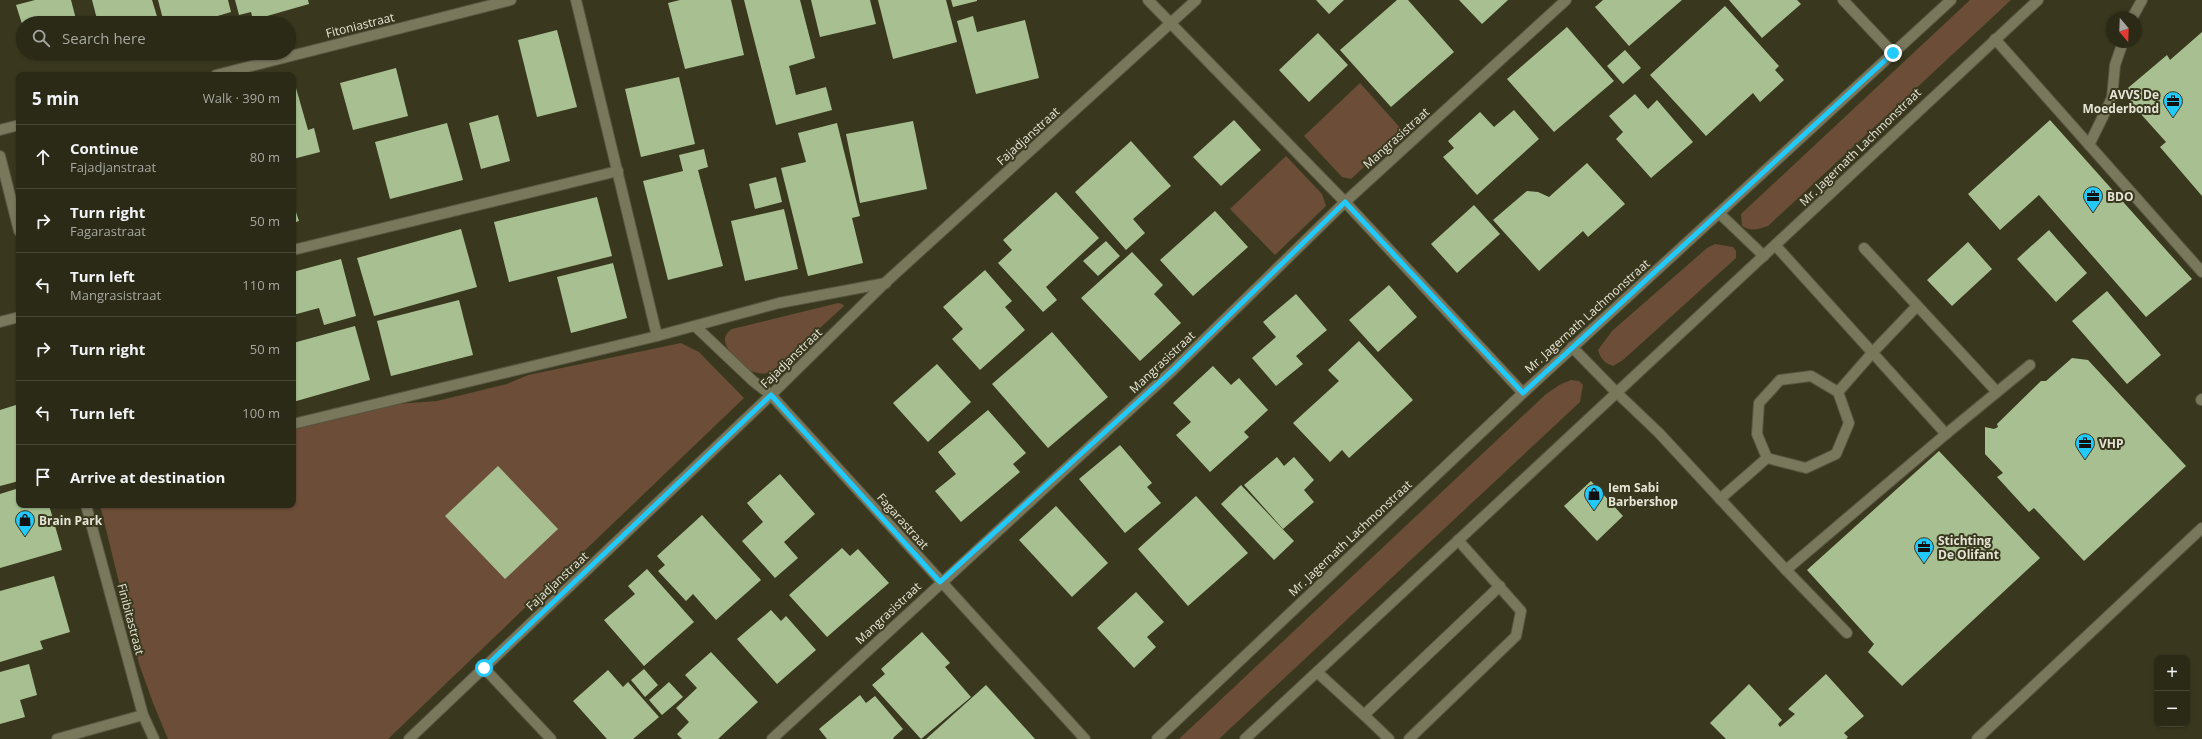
<!DOCTYPE html>
<meta charset="utf-8">
<style>
body{margin:0;font-family:"Open Sans",sans-serif;background:#373623;color:#f1f3f6}
.controls{position:absolute;right:12px;bottom:12px;display:grid;overflow:hidden;border-radius:8px;box-shadow:0 1px 3px #0004}
.controls button{width:36px;height:36px;display:grid;place-items:center;padding:0;border:0;border-bottom:1px solid #474635;background:#2b2a16;color:#f1f3f6;font:20px sans-serif}
.compass{position:absolute;left:2106px;top:12px;width:36px;height:36px;border-radius:50%;background:#2b2a16;box-shadow:0 1px 3px #0004;rotate:161deg}
.stop{position:absolute;width:12px;height:12px;margin:-9px;border:3px solid #22c9fd;border-radius:50%;background:#fff}
.stop.end{background:#22c9fd;border-color:#fff;box-shadow:0 1px 4px #0008}
.list{margin:0;padding:0;list-style:none}
h2{display:flex;justify-content:space-between;align-items:center;height:52px;margin:0;padding:0 16px;font-size:17px}
h2 small{font-size:13px;font-weight:400;color:#a6a7a1}
.list li{display:grid;grid-template-columns:26px 1fr auto;gap:12px;align-items:center;box-sizing:border-box;height:64px;padding:0 16px;border-top:1px solid #474635}
.list b{display:block;font-size:15px;white-space:nowrap}
.list p{margin:0;font-size:13px;white-space:nowrap;color:#a6a7a1}
.list em{font-size:13px;font-style:normal;color:#a6a7a1}
.icon{flex:none;width:22px;height:22px;fill:none;stroke:currentColor;stroke-width:2;stroke-linecap:round;stroke-linejoin:round}
.map{position:relative;flex:none;width:2202px;height:739px;overflow:hidden}
.search{position:absolute;background:#2b2a16;box-shadow:0 1px 3px #0004;left:16px;top:16px;width:280px;height:44px;display:flex;align-items:center;gap:10px;box-sizing:border-box;padding:0 14px;border-radius:22px;color:#a6a7a1;font-size:15px}
.panel{position:absolute;background:#2b2a16;box-shadow:0 1px 3px #0004;left:16px;top:72px;width:280px;height:436px;border-radius:8px}
.map>svg:first-child{display:block}
</style>
<div class="map">
<svg width="2202" height="739" viewBox="0 0 2202 739">
<rect width="100%" height="100%" fill="#39381e"/>
<g fill="#6b4d38">
<path d="M 1970,0 L 2011,0 L 1768,226 C 1758,229 1751,232 1742,226 L 1741,214 Z"/>
<path d="M 1360,83 L 1403,131 L 1351,179 L 1342,177 L 1304,136 Z"/>
<path d="M 1286,156 L 1322,194 L 1326,206 L 1275,255 L 1230,209 Z"/>
<path d="M 1715,244 L 1733,247 L 1736,251 L 1736,258 L 1623,360 L 1613,366 C 1604,363 1601,359 1598,350 L 1612,331 L 1707,248 Z"/>
<path d="M 838,303 L 842,304 L 844,306 L 773,371 C 765,375 757,374 749,370 C 740,361 712,342 732,329 Z"/>
<path d="M 681,343 L 699,352 L 744,398 L 388,739 L 168,739 L 153,703 L 139,664 L 100,505 L 293,505 L 293,430 L 397,404 L 437,401 L 507,384 L 528,375 Z"/>
<path d="M 1571,380 L 1579,381 L 1583,385 L 1580,402 L 1219,739 L 1179,739 L 1546,394 L 1561,384 Z"/>
</g>
<g fill="#a8c091">
<path d="M 35,0 L 71,0 L 77,23 L 23,23 L 23,27 L 16,5 Z"/>
<path d="M 92,0 L 152,0 L 159,23 L 98,23 Z"/>
<path d="M 158,0 L 228,0 L 231,12 L 194,23 L 164,23 Z"/>
<path d="M 235,0 L 308,0 L 309,4 L 253,20 L 251,12 L 239,15 Z"/>
<path d="M 680,0 L 731,0 L 744,55 L 685,69 L 668,3 Z"/>
<path d="M 744,0 L 800,0 L 815,58 L 789,66 L 796,95 L 826,87 L 832,110 L 776,125 Z"/>
<path d="M 811,0 L 870,0 L 876,24 L 820,37 Z"/>
<path d="M 878,0 L 946,0 L 957,42 L 893,59 Z"/>
<path d="M 951,0 L 977,0 L 977,1 L 953,7 Z"/>
<path d="M 1316,0 L 1344,0 L 1329,14 Z"/>
<path d="M 1397,0 L 1408,0 L 1454,52 L 1391,107 L 1340,50 Z"/>
<path d="M 1459,0 L 1508,0 L 1482,24 Z"/>
<path d="M 1603,0 L 1682,0 L 1629,46 L 1595,7 Z"/>
<path d="M 1729,0 L 1797,0 L 1801,4 L 1762,38 Z"/>
<path d="M 1725,6 L 1779,66 L 1775,70 L 1784,80 L 1760,102 L 1753,93 L 1706,136 L 1650,75 Z"/>
<path d="M 973,16 L 977,32 L 1025,20 L 1039,78 L 976,94 L 957,21 Z"/>
<path d="M 1567,27 L 1614,81 L 1554,132 L 1507,79 Z"/>
<path d="M 557,30 L 577,107 L 537,117 L 518,40 Z"/>
<path d="M 2202,32 L 2202,196 L 2160,147 L 2166,142 L 2122,93 L 2167,55 L 2170,60 Z"/>
<path d="M 1318,33 L 1348,65 L 1309,102 L 1279,70 Z"/>
<path d="M 1625,50 L 1641,68 L 1623,84 L 1607,66 Z"/>
<path d="M 396,68 L 408,116 L 353,130 L 340,83 Z"/>
<path d="M 679,77 L 695,144 L 641,157 L 625,89 Z"/>
<path d="M 296,88 L 308,130 L 314,128 L 320,152 L 293,159 L 293,89 Z"/>
<path d="M 1635,94 L 1648,109 L 1657,100 L 1693,142 L 1651,178 L 1616,139 L 1623,132 L 1609,116 Z"/>
<path d="M 1514,110 L 1539,139 L 1477,195 L 1443,157 L 1454,148 L 1448,141 L 1480,112 L 1494,127 Z"/>
<path d="M 498,115 L 510,161 L 481,169 L 469,123 Z"/>
<path d="M 1234,120 L 1261,150 L 1221,186 L 1193,157 Z"/>
<path d="M 2050,120 L 2192,279 L 2146,317 L 2039,195 L 2000,230 L 1968,194 Z"/>
<path d="M 913,121 L 927,189 L 860,203 L 846,134 Z"/>
<path d="M 447,123 L 463,180 L 390,199 L 375,142 Z"/>
<path d="M 837,123 L 860,216 L 852,218 L 863,263 L 808,276 L 781,168 L 806,162 L 798,133 Z"/>
<path d="M 1131,141 L 1171,186 L 1133,219 L 1145,233 L 1126,250 L 1075,192 Z"/>
<path d="M 704,149 L 708,167 L 698,170 L 723,266 L 668,280 L 643,181 L 683,171 L 679,155 Z"/>
<path d="M 1587,163 L 1625,204 L 1588,237 L 1583,231 L 1539,271 L 1493,220 L 1527,191 L 1538,192 L 1549,197 Z"/>
<path d="M 776,177 L 782,202 L 755,209 L 749,184 Z"/>
<path d="M 1056,192 L 1099,238 L 1046,287 L 1057,300 L 1043,312 L 998,263 L 1012,250 L 1003,240 Z"/>
<path d="M 597,197 L 612,256 L 509,282 L 494,222 Z"/>
<path d="M 293,203 L 299,221 L 293,223 Z"/>
<path d="M 1474,205 L 1500,234 L 1457,273 L 1431,244 Z"/>
<path d="M 784,209 L 798,269 L 745,281 L 731,221 Z"/>
<path d="M 1215,211 L 1248,247 L 1193,296 L 1160,260 Z"/>
<path d="M 461,229 L 477,287 L 374,316 L 357,258 Z"/>
<path d="M 2049,230 L 2087,273 L 2056,302 L 2017,259 Z"/>
<path d="M 1106,241 L 1120,256 L 1098,276 L 1083,261 Z"/>
<path d="M 1968,242 L 1992,269 L 1952,306 L 1927,280 Z"/>
<path d="M 1132,252 L 1163,285 L 1154,294 L 1181,323 L 1140,361 L 1081,298 Z"/>
<path d="M 341,259 L 356,316 L 324,325 L 319,308 L 293,315 L 293,272 Z"/>
<path d="M 613,263 L 627,318 L 571,333 L 557,277 Z"/>
<path d="M 985,270 L 1012,301 L 1005,307 L 1025,330 L 980,370 L 952,339 L 963,329 L 943,307 Z"/>
<path d="M 1389,285 L 1417,317 L 1378,352 L 1349,320 Z"/>
<path d="M 2107,291 L 2161,355 L 2127,384 L 2072,321 Z"/>
<path d="M 1296,294 L 1327,330 L 1296,356 L 1303,364 L 1276,386 L 1252,358 L 1276,337 L 1263,322 Z"/>
<path d="M 459,300 L 473,355 L 391,376 L 377,321 Z"/>
<path d="M 355,326 L 370,380 L 293,402 L 293,343 Z"/>
<path d="M 1052,332 L 1108,397 L 1048,448 L 992,384 Z"/>
<path d="M 1359,341 L 1413,400 L 1349,458 L 1342,450 L 1330,462 L 1293,423 L 1339,381 L 1328,370 Z"/>
<path d="M 2072,358 L 2088,360 L 2186,466 L 2084,561 L 2034,508 L 2029,512 L 1997,477 L 2003,473 L 1985,454 L 1985,427 L 1994,429 L 1998,427 L 1997,424 L 2041,381 L 2046,381 Z"/>
<path d="M 937,364 L 971,402 L 928,442 L 893,403 Z"/>
<path d="M 1213,366 L 1231,385 L 1239,378 L 1268,410 L 1244,432 L 1249,437 L 1210,472 L 1176,435 L 1191,422 L 1173,403 Z"/>
<path d="M 19,404 L 19,481 L 0,486 L 0,410 Z"/>
<path d="M 988,410 L 1026,453 L 1013,464 L 1020,472 L 961,522 L 935,491 L 956,474 L 938,452 Z"/>
<path d="M 1120,445 L 1152,483 L 1147,487 L 1161,503 L 1125,533 L 1079,479 Z"/>
<path d="M 1939,451 L 2040,558 L 1902,686 L 1868,652 L 1874,644 L 1807,570 Z"/>
<path d="M 1277,457 L 1284,466 L 1294,457 L 1314,480 L 1304,490 L 1314,502 L 1283,529 L 1244,485 Z"/>
<path d="M 498,466 L 558,529 L 505,579 L 445,516 Z"/>
<path d="M 780,474 L 815,514 L 784,542 L 798,558 L 775,578 L 742,541 L 763,522 L 747,503 Z"/>
<path d="M 1591,481 L 1623,516 L 1597,541 L 1564,506 Z"/>
<path d="M 1241,485 L 1294,541 L 1274,560 L 1221,504 Z"/>
<path d="M 19,488 L 19,505 L 49,505 L 62,550 L 0,568 L 0,494 Z"/>
<path d="M 1196,496 L 1248,553 L 1188,606 L 1138,549 Z"/>
<path d="M 1056,506 L 1108,563 L 1072,597 L 1019,540 Z"/>
<path d="M 702,515 L 761,580 L 716,620 L 693,594 L 686,601 L 658,571 L 665,565 L 657,556 Z"/>
<path d="M 842,548 L 850,556 L 858,549 L 889,583 L 827,637 L 789,595 Z"/>
<path d="M 647,569 L 694,622 L 644,666 L 604,620 L 635,594 L 628,586 Z"/>
<path d="M 54,576 L 70,632 L 40,641 L 43,649 L 0,662 L 0,591 Z"/>
<path d="M 1136,592 L 1164,622 L 1147,637 L 1156,647 L 1134,668 L 1097,628 Z"/>
<path d="M 771,610 L 781,621 L 786,616 L 816,650 L 777,684 L 737,639 Z"/>
<path d="M 922,632 L 950,663 L 945,667 L 971,697 L 921,739 L 872,685 L 885,674 L 881,669 Z"/>
<path d="M 711,652 L 758,702 L 718,739 L 682,739 L 677,734 L 689,722 L 676,708 L 697,688 L 685,675 Z"/>
<path d="M 29,664 L 37,695 L 20,700 L 25,717 L 0,724 L 0,672 Z"/>
<path d="M 644,669 L 658,685 L 645,697 L 631,680 Z"/>
<path d="M 608,670 L 623,687 L 628,682 L 659,717 L 633,739 L 607,739 L 573,701 Z"/>
<path d="M 1826,674 L 1864,716 L 1844,733 L 1848,737 L 1846,739 L 1726,739 L 1710,723 L 1749,684 L 1782,720 L 1778,724 L 1780,727 L 1795,714 L 1788,709 Z"/>
<path d="M 669,682 L 683,697 L 662,715 L 649,700 Z"/>
<path d="M 986,685 L 1035,739 L 926,739 Z"/>
<path d="M 860,695 L 866,703 L 875,696 L 903,729 L 893,738 L 894,739 L 827,739 L 819,729 Z"/>
</g>
<g fill="none" stroke-linecap="round" stroke-linejoin="round">
<defs>
<g id="service">
<path d="M 2132,18 L 2142,0"/>
<path d="M 1995,39 L 2202,272"/>
<path d="M 2089,145 L 2112,98 L 2115,65 L 2123,42"/>
<path d="M 1864,248 L 1997,392"/>
<path d="M 1811,376 L 1838,392 L 1849,423 L 1836,454 L 1806,468 L 1767,458 L 1757,434 L 1759,403 L 1780,380 Z"/>
<path d="M 1616,392 L 1659,433 L 1786,570 L 1946,434 L 1776,246"/>
<path d="M 1838,392 L 1873,352 L 1917,306"/>
<path d="M 2201,400 L 2202,399"/>
<path d="M 1946,434 L 2030,365"/>
<path d="M 1720,499 L 1767,458"/>
<path d="M 1786,570 L 1847,633"/>
<path d="M 1317,672 L 1364,715"/>
<path d="M 1389,739 L 1364,715 L 1500,586"/>
<path d="M 1409,739 L 1516,636 L 1521,611 L 1458,540"/>
<path d="M 1977,739 L 2202,528"/>
</g>
<g id="minor">
<path d="M 576,0 L 657,336"/>
<path d="M 1148,0 L 1345,202 L 1523,393"/>
<path d="M 1843,0 L 1893,53"/>
<path d="M 216,75 L 511,0"/>
<path d="M 0,130 L 19,125"/>
<path d="M 0,156 L 19,231"/>
<path d="M 293,250 L 618,171"/>
<path d="M 0,322 L 19,317"/>
<path d="M 696,327 L 753,381 L 771,395 L 1085,739"/>
<path d="M 293,424 L 657,336 L 779,303 L 886,283"/>
<path d="M 86,505 L 143,715 L 154,739"/>
<path d="M 484,668 L 551,739"/>
<path d="M 57,739 L 143,715"/>
<path d="M 409,739 L 771,395 L 886,282 L 1196,0"/>
<path d="M 772,739 L 1173,370 L 1345,202 L 1566,0"/>
</g>
<g id="secondary">
<path d="M 1719,213 L 1764,256"/>
<path d="M 1572,347 L 1616,392"/>
<path d="M 1157,739 L 1523,393 L 1951,0"/>
<path d="M 1245,739 L 2038,0"/>
</g>
</defs>
<use href="#service" stroke="#575640" stroke-width="12"/>
<use href="#minor" stroke="#575640" stroke-width="12"/>
<use href="#secondary" stroke="#575640" stroke-width="12"/>
<use href="#service" stroke="#79775c" stroke-width="10"/>
<use href="#minor" stroke="#79775c" stroke-width="10"/>
<use href="#secondary" stroke="#79775c" stroke-width="10"/>
</g>
<g fill="none" stroke-linecap="round" stroke-linejoin="round">
<path stroke="#22c9fd" stroke-width="5" d="M 484,668 L 771,395 L 940,582 L 1173,370 L 1345,202 L 1523,393 L 1893,53"/>
</g>
<defs>
<symbol id="office-pin" viewBox="-11 -11 22 30"><path d="M0 17L-7.5 6A9.5 9.5 0 1 1 7.5 6Z" fill="#22c9fd" stroke="#39381e"/><path d="M-6-3h4V-5.5h4V-3h4V5H-6ZM-1-4.5V-3h2v-1.5ZM-6 0V1H6V0Z" fill="#111"/></symbol>
<symbol id="shop-pin" viewBox="-11 -11 22 30"><path d="M0 17L-7.5 6A9.5 9.5 0 1 1 7.5 6Z" fill="#22c9fd" stroke="#39381e"/><path d="M-5-2.5h2.3a2.7 3.5 0 0 1 5.4 0H5L5.5 6h-11ZM-1.5-2.5h3a1.5 2.3 0 0 0-3 0Z" fill="#111"/></symbol>
</defs>
<g fill-rule="evenodd">
<use href="#office-pin" x="2162" y="90" width="22" height="30"/>
<use href="#office-pin" x="2082" y="185" width="22" height="30"/>
<use href="#office-pin" x="2074" y="432" width="22" height="30"/>
<use href="#shop-pin" x="1583" y="483" width="22" height="30"/>
<use href="#shop-pin" x="14" y="509" width="22" height="30"/>
<use href="#office-pin" x="1913" y="536" width="22" height="30"/>
</g>
<g text-anchor="middle" dominant-baseline="central" stroke-width="4" stroke-linejoin="round" paint-order="stroke">
<g font-size="12" fill="#e5e5d6" stroke="#39381e">
<text transform="translate(360 25) rotate(-14)">Fitoniastraat</text>
<text transform="translate(1028 136) rotate(-42)">Fajadjanstraat</text>
<text transform="translate(1396 138) rotate(-42)">Mangrasistraat</text>
<text transform="translate(1860 147) rotate(-44)">Mr. Jagernath Lachmonstraat</text>
<text transform="translate(1587 316) rotate(-42)">Mr. Jagernath Lachmonstraat</text>
<text transform="translate(791 358) rotate(-44)">Fajadjanstraat</text>
<text transform="translate(1162 362) rotate(-43)">Mangrasistraat</text>
<text transform="translate(903 521) rotate(48)">Fagarastraat</text>
<text transform="translate(1350 538) rotate(-43)">Mr. Jagernath Lachmonstraat</text>
<text transform="translate(557 581) rotate(-43)">Fajadjanstraat</text>
<text transform="translate(888 613) rotate(-43)">Mangrasistraat</text>
<text transform="translate(131 619) rotate(75)">Finibitastraat</text>
</g>
<g font-size="12" font-weight="bold" fill="#e5e5d6" stroke="#39381e" text-anchor="start">
<text x="2159" y="94" text-anchor="end">AVVS De<tspan x="2159" dy="14">Moederbond</tspan></text>
<text x="2107" y="196">BDO</text>
<text x="2099" y="443">VHP</text>
<text x="1608" y="487">Iem Sabi<tspan x="1608" dy="14">Barbershop</tspan></text>
<text x="39" y="520">Brain Park</text>
<text x="1938" y="540">Stichting<tspan x="1938" dy="14">De Olifant</tspan></text>
</g>
</g>
</svg>
<div class="controls">
<button>+</button>
<button>−</button>
</div>
<svg class="compass" viewBox="-18 -18 36 36"><path d="M0-13l5 13h-10z" fill="#e53935"/><path d="M0 13l5-13h-10z" fill="#a6a7a1"/></svg>
<div class="stop" style="left:484px;top:668px"></div>
<div class="stop end" style="left:1893px;top:53px"></div>
<div class="search"><svg class="icon" aria-label="search" viewBox="0 0 24 24"><circle cx="10" cy="10" r="6"/><path d="M15 15l6 6"/></svg>Search here</div>
<section class="panel">
<h2>5 min<small>Walk · 390 m</small></h2>
<ul class="list">
<li><svg class="icon" aria-label="ahead" viewBox="0 0 24 24"><path d="M12 20V5M6 11l6-6 6 6"/></svg><div><b>Continue</b><p>Fajadjanstraat</p></div><em>80 m</em></li>
<li><svg class="icon" aria-label="right" viewBox="0 0 24 24"><path d="M7 20v-9h11M14 6l5 5-5 5"/></svg><div><b>Turn right</b><p>Fagarastraat</p></div><em>50 m</em></li>
<li><svg class="icon" aria-label="left" viewBox="0 0 24 24"><path d="M17 20v-9H6M10 6l-5 5 5 5"/></svg><div><b>Turn left</b><p>Mangrasistraat</p></div><em>110 m</em></li>
<li><svg class="icon" aria-label="right" viewBox="0 0 24 24"><path d="M7 20v-9h11M14 6l5 5-5 5"/></svg><div><b>Turn right</b></div><em>50 m</em></li>
<li><svg class="icon" aria-label="left" viewBox="0 0 24 24"><path d="M17 20v-9H6M10 6l-5 5 5 5"/></svg><div><b>Turn left</b></div><em>100 m</em></li>
<li><svg class="icon" aria-label="arrive" viewBox="0 0 24 24"><path d="M6 21V4h12l-3 4 3 4H6"/></svg><div><b>Arrive at destination</b></div></li>
</ul>
</section>
</div>
